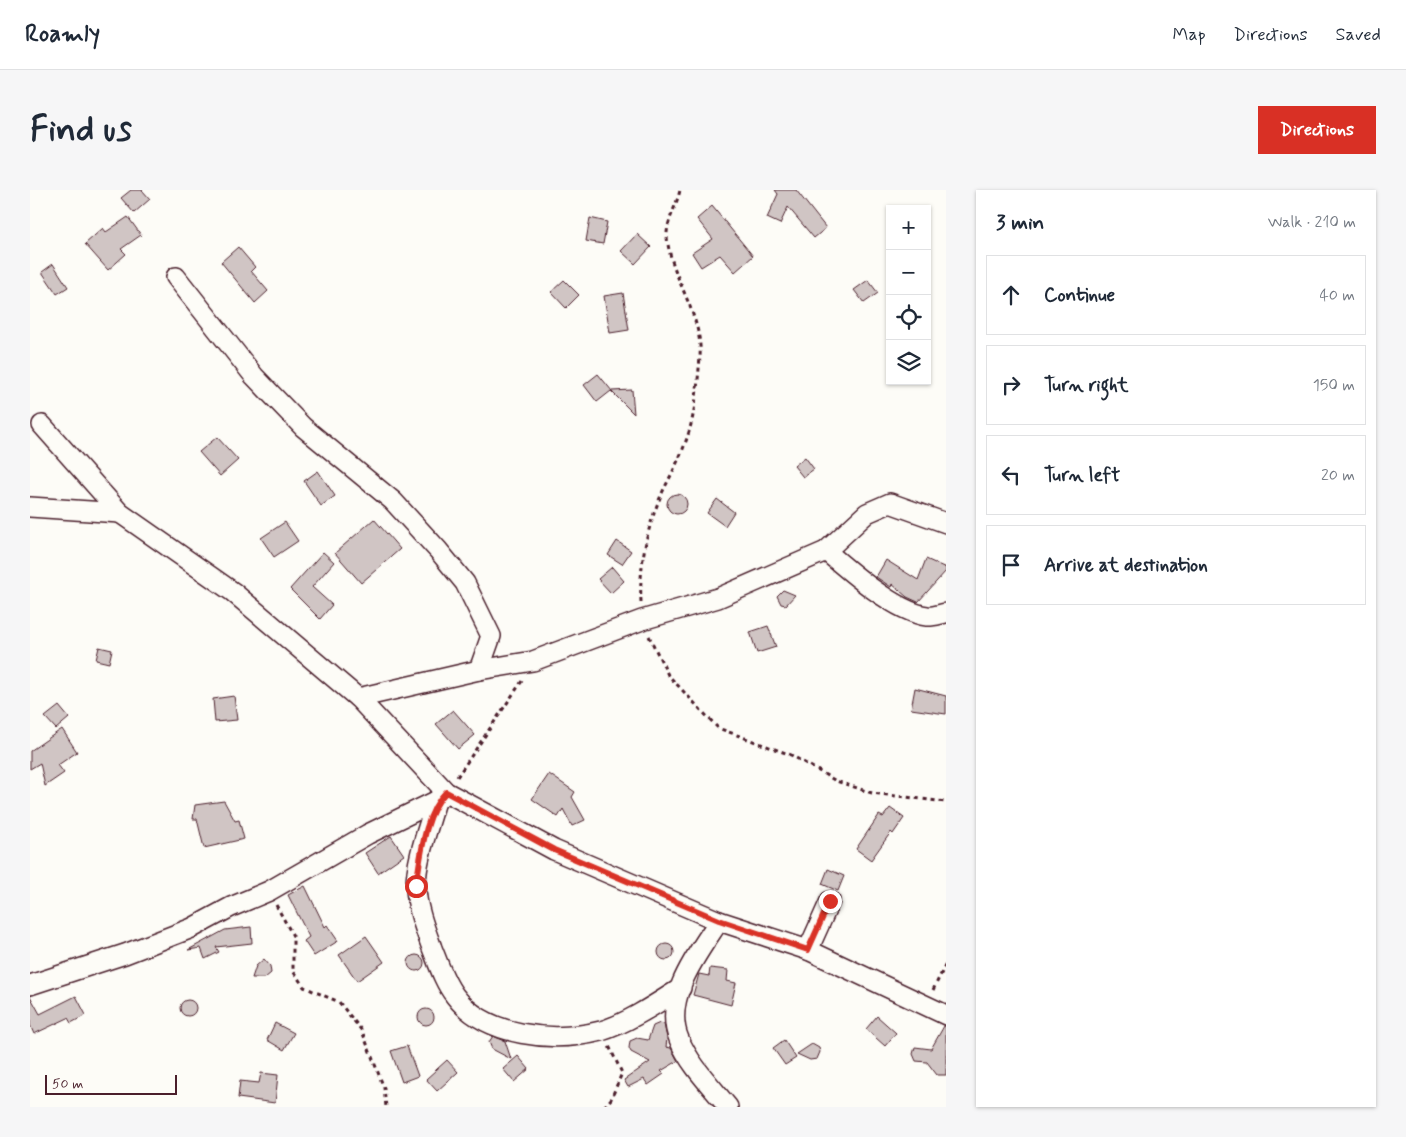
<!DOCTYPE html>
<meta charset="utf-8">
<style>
body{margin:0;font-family:Mynerve,sans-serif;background:#f6f6f7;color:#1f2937}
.controls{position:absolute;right:15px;top:15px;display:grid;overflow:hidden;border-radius:0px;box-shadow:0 1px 4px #0004}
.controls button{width:45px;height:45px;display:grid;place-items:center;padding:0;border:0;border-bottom:1px solid #e0e1e3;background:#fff;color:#1f2937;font:25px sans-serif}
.scale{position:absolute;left:15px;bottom:12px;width:132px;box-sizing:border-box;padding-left:5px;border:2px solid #4a1f2b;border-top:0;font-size:14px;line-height:18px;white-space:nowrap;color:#4a1f2b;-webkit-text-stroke:4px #fdfcf7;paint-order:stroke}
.stop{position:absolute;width:15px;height:15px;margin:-11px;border:4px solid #d93025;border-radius:50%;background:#fff}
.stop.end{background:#d93025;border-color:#fff;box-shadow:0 1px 5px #0008}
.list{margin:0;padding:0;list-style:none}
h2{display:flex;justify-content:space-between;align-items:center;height:65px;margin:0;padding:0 20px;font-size:21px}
h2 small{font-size:16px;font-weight:400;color:#747a83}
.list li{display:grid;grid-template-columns:32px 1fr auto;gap:15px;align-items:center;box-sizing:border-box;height:80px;margin:0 10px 10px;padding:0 10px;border:1px solid #e0e1e3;border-radius:0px}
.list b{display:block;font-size:19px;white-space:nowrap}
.list em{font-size:16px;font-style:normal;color:#747a83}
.icon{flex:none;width:28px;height:28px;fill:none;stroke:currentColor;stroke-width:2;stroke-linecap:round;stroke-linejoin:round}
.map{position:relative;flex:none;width:916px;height:917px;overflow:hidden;border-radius:0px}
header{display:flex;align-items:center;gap:30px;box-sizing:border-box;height:70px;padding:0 25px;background:#fff;border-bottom:1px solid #e0e1e3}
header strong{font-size:24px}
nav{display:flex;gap:28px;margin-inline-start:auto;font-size:18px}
.intro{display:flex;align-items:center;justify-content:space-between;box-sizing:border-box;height:120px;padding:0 30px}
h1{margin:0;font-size:35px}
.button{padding:12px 22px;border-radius:0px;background:#d93025;color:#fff;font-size:18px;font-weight:700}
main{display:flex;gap:30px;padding:0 30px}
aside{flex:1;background:#fff;border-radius:0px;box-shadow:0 1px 4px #0004}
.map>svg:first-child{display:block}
</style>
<header>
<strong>Roamly</strong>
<nav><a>Map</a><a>Directions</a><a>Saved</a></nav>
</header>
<div class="intro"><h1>Find us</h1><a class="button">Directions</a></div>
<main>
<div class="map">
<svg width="916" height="917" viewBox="0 0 916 917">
<rect width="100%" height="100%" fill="#fdfcf7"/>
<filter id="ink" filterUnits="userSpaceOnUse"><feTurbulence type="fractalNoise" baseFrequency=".02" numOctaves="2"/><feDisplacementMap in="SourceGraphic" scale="10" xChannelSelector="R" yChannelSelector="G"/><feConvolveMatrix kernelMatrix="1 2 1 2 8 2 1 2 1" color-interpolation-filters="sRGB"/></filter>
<g filter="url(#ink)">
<g fill="#d0c5c4" stroke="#4a1f2b">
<path d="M 101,0 L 112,0 L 120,9 L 104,23 L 91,8 Z"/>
<path d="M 745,0 L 766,0 L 796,38 L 784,48 L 758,17 L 750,34 L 737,28 L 748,4 Z"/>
<path d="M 682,16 L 723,66 L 705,82 L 690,65 L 671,77 L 662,63 L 683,49 L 667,29 Z"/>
<path d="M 98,27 L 111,45 L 91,59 L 96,64 L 78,80 L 55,54 L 73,38 L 76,42 Z"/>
<path d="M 560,28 L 577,32 L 573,54 L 556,51 Z"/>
<path d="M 607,44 L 621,57 L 605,74 L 591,61 Z"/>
<path d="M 208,57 L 225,77 L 221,81 L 238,101 L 225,113 L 191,72 Z"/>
<path d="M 23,74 L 38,97 L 27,104 L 12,82 Z"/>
<path d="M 534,90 L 549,105 L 536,118 L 521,102 Z"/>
<path d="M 838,90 L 848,103 L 834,113 L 824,100 Z"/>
<path d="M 593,103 L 599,140 L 580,143 L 574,106 Z"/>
<path d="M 568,184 L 582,201 L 602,200 L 604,224 L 581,201 L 567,212 L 554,195 Z"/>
<path d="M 187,247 L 208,270 L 190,286 L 169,262 Z"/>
<path d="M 775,267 L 784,279 L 773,287 L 764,276 Z"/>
<path d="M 288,281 L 305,306 L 291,316 L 274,291 Z"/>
<circle cx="647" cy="314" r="10"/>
<path d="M 687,309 L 704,322 L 695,336 L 677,323 Z"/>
<path d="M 344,329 L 370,359 L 331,393 L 305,363 Z"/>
<path d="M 255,332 L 268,351 L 244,367 L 231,348 Z"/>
<path d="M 587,351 L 601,361 L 592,374 L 578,365 Z"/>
<path d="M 293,362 L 304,372 L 282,397 L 302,415 L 290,429 L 260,399 Z"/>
<path d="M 896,369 L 916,378 L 916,381 L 888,412 L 877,407 L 862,394 L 861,397 L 846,387 L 856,370 L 888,390 Z"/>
<path d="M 582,377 L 594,391 L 581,403 L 568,389 Z"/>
<path d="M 753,400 L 765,405 L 756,415 L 751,414 L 747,406 Z"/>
<path d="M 738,436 L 746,457 L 727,463 L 720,442 Z"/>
<path d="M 69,457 L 82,460 L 79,473 L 66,470 Z"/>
<path d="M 885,498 L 916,506 L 916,524 L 881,519 Z"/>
<path d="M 204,506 L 207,530 L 185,532 L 183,509 Z"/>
<path d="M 29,516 L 39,528 L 26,539 L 15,527 Z"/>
<path d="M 423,520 L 445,545 L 428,559 L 406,534 Z"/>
<path d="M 32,539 L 47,562 L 28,575 L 34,583 L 15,596 L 10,573 L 0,579 L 0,561 Z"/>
<path d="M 519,584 L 545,602 L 542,607 L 555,630 L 542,636 L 533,619 L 528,627 L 502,609 Z"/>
<path d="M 194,611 L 205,631 L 209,630 L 214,649 L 174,658 L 167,629 L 163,629 L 165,615 Z"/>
<path d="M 860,618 L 874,628 L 863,644 L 861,642 L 841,670 L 826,659 L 849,625 L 853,627 Z"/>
<path d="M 361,646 L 374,665 L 348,683 L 335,663 Z"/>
<path d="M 798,679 L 814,686 L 808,701 L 792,694 Z"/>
<path d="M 275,696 L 295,737 L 297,735 L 308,751 L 284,766 L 274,751 L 279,747 L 258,705 Z"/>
<path d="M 221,737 L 222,753 L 186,757 L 189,762 L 175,769 L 171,758 L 158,760 L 195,740 Z"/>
<path d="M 336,746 L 354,772 L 327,791 L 309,765 Z"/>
<circle cx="636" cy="762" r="8"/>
<circle cx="386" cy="773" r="8"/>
<path d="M 234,769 L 240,776 L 241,783 L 235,788 L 222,788 L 226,776 Z"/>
<path d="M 680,778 L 698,780 L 697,791 L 706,793 L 701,815 L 663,805 L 669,784 L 679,786 Z"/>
<path d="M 0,806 L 10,824 L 46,806 L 56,825 L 41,833 L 38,828 L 4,844 L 0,835 Z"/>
<circle cx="158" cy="818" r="8"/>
<circle cx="396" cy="827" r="8"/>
<path d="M 847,826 L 866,843 L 855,856 L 836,839 Z"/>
<path d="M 245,833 L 264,843 L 254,860 L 237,850 Z"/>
<path d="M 630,833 L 634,834 L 637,848 L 636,857 L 641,858 L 648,871 L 631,881 L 634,884 L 618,895 L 614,889 L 598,897 L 594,890 L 620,872 L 601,862 L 599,858 L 600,851 L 607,848 L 618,850 L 623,836 Z"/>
<path d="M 914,836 L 916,836 L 916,885 L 907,885 L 897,872 L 886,871 L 883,864 L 885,857 L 901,859 Z"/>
<path d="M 463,846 L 475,851 L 481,869 L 462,859 L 459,852 Z"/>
<path d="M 754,850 L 766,868 L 755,875 L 743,858 Z"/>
<path d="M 782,854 L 789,858 L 790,862 L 787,869 L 780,870 L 767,864 Z"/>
<path d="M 377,856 L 388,886 L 372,892 L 361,861 Z"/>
<path d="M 488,866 L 499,879 L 484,892 L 473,879 Z"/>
<path d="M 417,870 L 428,882 L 407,901 L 396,889 Z"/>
<path d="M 231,883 L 248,885 L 245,913 L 208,908 L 210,891 L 229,893 Z"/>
</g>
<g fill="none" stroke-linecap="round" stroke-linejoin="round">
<defs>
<g id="minor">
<path d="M 146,87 L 224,186 L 273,237 L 363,311 L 408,360 L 435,393 L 461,446 L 449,480"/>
<path d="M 12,235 L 90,323 L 203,402 L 328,508 L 416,602 L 524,660 L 689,731 L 778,760 L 916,825"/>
<path d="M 0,317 L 90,323"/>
<path d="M 796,361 C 819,381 866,422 897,426 C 902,427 910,424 916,423"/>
<path d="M 328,508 L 449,480 L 503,471 L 612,430 L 688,408 L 796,361 L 837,323 L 860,313 L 916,333"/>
<path d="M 406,611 C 399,636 386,669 386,696 C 386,716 395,739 402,758 C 408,773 414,792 425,806 C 456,847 524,853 571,841 C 596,834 629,812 651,798"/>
<path d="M 689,731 C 668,763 632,808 649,849 C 659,874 681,896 698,917"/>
<path d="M 778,760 L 800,711"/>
<path d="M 0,795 L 95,764 L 162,738 L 201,717 L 239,701 L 338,644 L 406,611 L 416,602"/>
</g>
</defs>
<use href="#minor" stroke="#4a1f2b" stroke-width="22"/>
<g stroke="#4a1f2b" stroke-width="3" stroke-dasharray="4 4" stroke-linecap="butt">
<path d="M 611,412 C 609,374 617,336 633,301 C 643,281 654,261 660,238 C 666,217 668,190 670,167 C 673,125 641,89 637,47 C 636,32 647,15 650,0"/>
<path d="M 619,446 L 638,485 L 688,538 L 761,565 L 806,591 L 842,603 L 916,612"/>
<path d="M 427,587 L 492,491"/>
<path d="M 246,715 L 263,746 L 263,781 L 274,797 L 309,812 L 332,841 L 354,898 L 356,917"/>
<path d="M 903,800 L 916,774"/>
<path d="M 574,917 L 581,909 L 592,883 L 579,856"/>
</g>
<use href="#minor" stroke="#fdfcf7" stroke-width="19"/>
</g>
</g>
<g fill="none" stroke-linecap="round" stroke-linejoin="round" filter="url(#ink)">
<path stroke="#d93025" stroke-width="6" d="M 386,696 C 391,666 394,624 416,602 L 524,660 L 689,730 L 778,760 L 800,711"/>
</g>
</svg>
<div class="controls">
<button>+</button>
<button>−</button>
<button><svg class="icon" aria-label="locate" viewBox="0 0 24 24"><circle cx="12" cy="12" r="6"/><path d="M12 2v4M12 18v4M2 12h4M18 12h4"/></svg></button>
<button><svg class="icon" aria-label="layers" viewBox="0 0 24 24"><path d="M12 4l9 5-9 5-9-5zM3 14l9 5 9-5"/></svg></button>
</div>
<div class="scale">50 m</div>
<div class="stop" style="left:386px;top:696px"></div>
<div class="stop end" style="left:800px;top:711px"></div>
</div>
<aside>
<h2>3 min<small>Walk · 210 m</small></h2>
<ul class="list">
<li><svg class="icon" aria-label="ahead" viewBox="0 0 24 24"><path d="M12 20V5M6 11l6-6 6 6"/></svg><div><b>Continue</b></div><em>40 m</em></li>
<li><svg class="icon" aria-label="right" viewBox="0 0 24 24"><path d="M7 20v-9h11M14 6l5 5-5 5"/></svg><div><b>Turn right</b></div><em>150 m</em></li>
<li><svg class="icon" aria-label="left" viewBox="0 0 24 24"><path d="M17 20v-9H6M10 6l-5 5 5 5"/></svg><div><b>Turn left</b></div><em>20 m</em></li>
<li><svg class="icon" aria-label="arrive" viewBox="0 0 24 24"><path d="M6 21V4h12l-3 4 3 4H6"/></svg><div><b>Arrive at destination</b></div></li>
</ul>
</aside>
</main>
